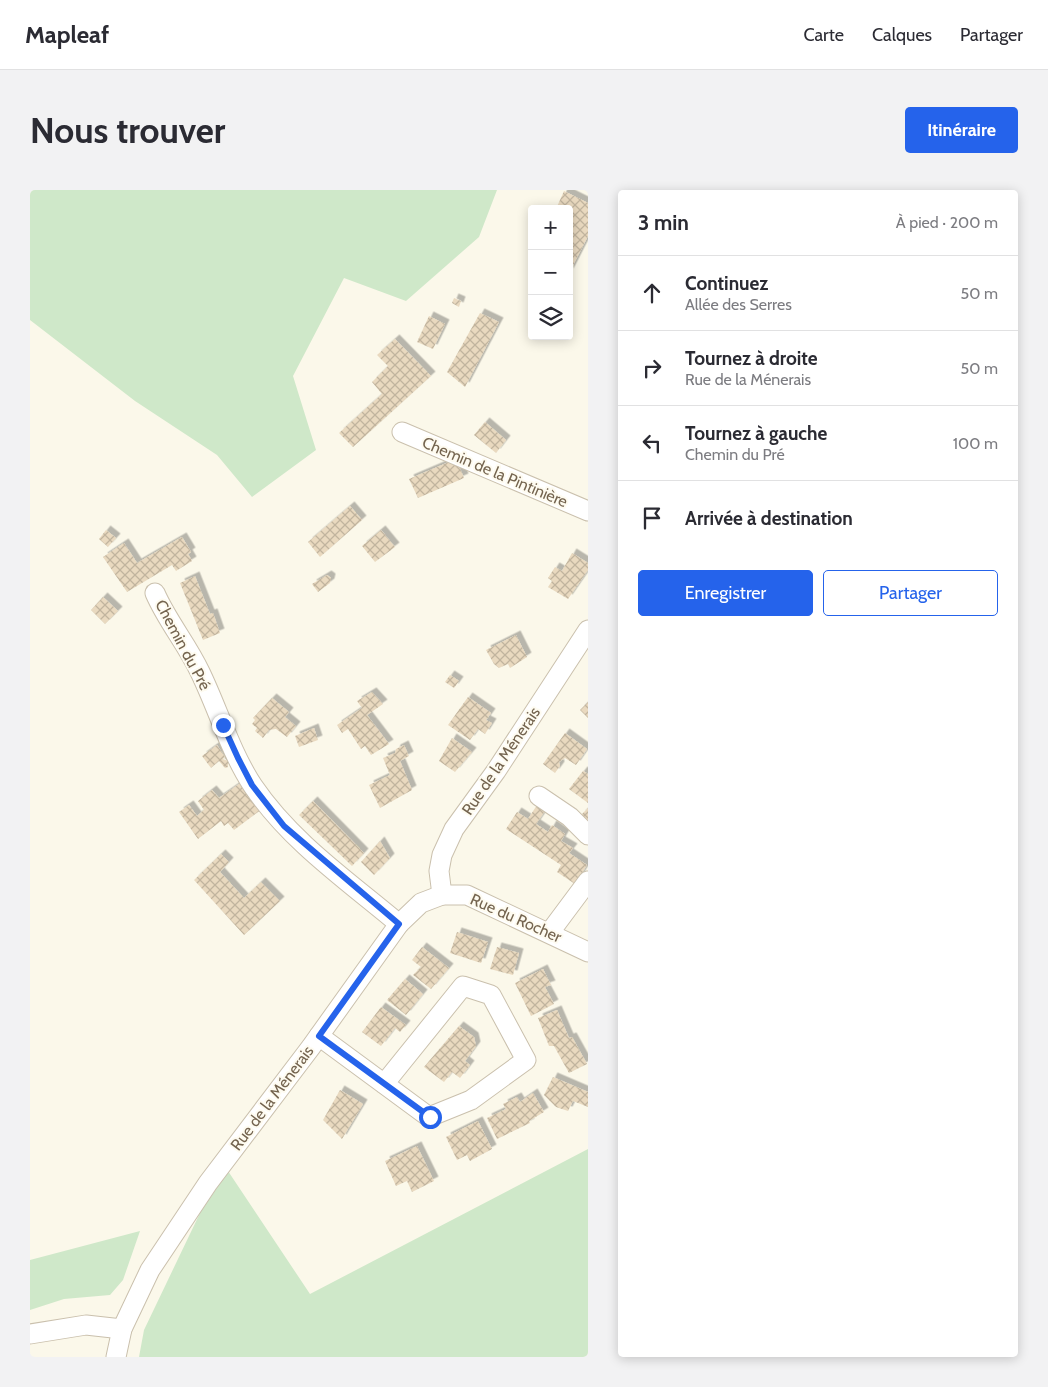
<!DOCTYPE html>
<html lang="fr">
<meta charset="utf-8">
<style>
body{margin:0;font-family:Cabin,sans-serif;background:#f2f2f3;color:#2b2b33}
.controls{position:absolute;right:15px;top:15px;display:grid;overflow:hidden;border-radius:5px;box-shadow:0 2px 12px #0003}
.controls button{width:45px;height:45px;display:grid;place-items:center;padding:0;border:0;border-bottom:1px solid #e1e1e2;background:#fff;color:#2b2b33;font:25px sans-serif}
.stop{position:absolute;width:15px;height:15px;margin:-11px;border:4px solid #2563eb;border-radius:50%;background:#fff}
.stop.end{background:#2563eb;border-color:#fff;box-shadow:0 1px 5px #0008}
.list{margin:0;padding:0;list-style:none}
h2{display:flex;justify-content:space-between;align-items:center;height:65px;margin:0;padding:0 20px;font-size:21px}
h2 small{font-size:16px;font-weight:400;color:#7c7c81}
.list li{display:grid;grid-template-columns:32px 1fr auto;gap:15px;align-items:center;box-sizing:border-box;height:75px;padding:0 20px;border-top:1px solid #e1e1e2}
.list b{display:block;font-size:19px;white-space:nowrap}
.list p{margin:0;font-size:16px;white-space:nowrap;color:#7c7c81}
.list em{font-size:16px;font-style:normal;color:#7c7c81}
.actions{display:flex;gap:10px;padding:15px 20px}
.actions a{flex:1;padding:11px 0;border:1px solid #2563eb;border-radius:5px;text-align:center;font-size:18px;color:#2563eb}
.actions .main{background:#2563eb;color:#fff}
.icon{flex:none;width:28px;height:28px;fill:none;stroke:currentColor;stroke-width:2;stroke-linecap:round;stroke-linejoin:round}
.map{position:relative;flex:none;width:558px;height:1167px;overflow:hidden;border-radius:5px}
header{display:flex;align-items:center;gap:30px;box-sizing:border-box;height:70px;padding:0 25px;background:#fff;border-bottom:1px solid #e1e1e2}
header strong{font-size:24px}
nav{display:flex;gap:28px;margin-inline-start:auto;font-size:18px}
.intro{display:flex;align-items:center;justify-content:space-between;box-sizing:border-box;height:120px;padding:0 30px}
h1{margin:0;font-size:35px}
.button{padding:12px 22px;border-radius:5px;background:#2563eb;color:#fff;font-size:18px;font-weight:700}
main{display:flex;gap:30px;padding:0 30px}
aside{flex:1;background:#fff;border-radius:5px;box-shadow:0 2px 12px #0003}
.map>svg:first-child{display:block}
</style>
<header>
<strong>Mapleaf</strong>
<nav><a>Carte</a><a>Calques</a><a>Partager</a></nav>
</header>
<div class="intro"><h1>Nous trouver</h1><a class="button">Itinéraire</a></div>
<main>
<div class="map">
<svg width="558" height="1167" viewBox="0 0 558 1167">
<defs>
<pattern id="building-cross-hatch" width="8" height="8" patternUnits="userSpaceOnUse" patternTransform="scale(1.25)"><rect width="8" height="8" fill="#e9d9bf"/><path d="M0 0l8 8M0 8l8-8" fill="none" stroke="#c1b49e"/></pattern>
<filter id="shadow"><feDropShadow dx="4.5" dy="-4.5" stdDeviation="0" flood-color="#0004"/></filter>
</defs>
<rect width="100%" height="100%" fill="#fbf8ea"/>
<g fill="#cfe8c9">
<path d="M 0,0 L 467,0 L 449,47 L 376,111 L 314,88 L 263,186 L 286,260 L 222,307 L 187,265 L 105,211 L 0,130 Z"/>
<path d="M 558,959 L 558,1167 L 109,1167 L 114,1140 L 170,1023 L 198,981 L 280,1104 Z"/>
<path d="M 110,1041 L 93,1090 L 80,1105 L 34,1109 L 0,1120 L 0,1070 Z"/>
</g>
<g fill="url(#building-cross-hatch)" filter="url(#shadow)">
<path d="M 534,1 L 558,13 L 558,46 L 539,83 L 539,19 L 526,19 Z"/>
<path d="M 424,108 L 431,111 L 429,117 L 422,113 Z"/>
<path d="M 450,123 L 469,132 L 435,197 L 417,182 Z"/>
<path d="M 399,126 L 415,134 L 403,159 L 387,152 Z"/>
<path d="M 365,149 L 401,186 L 323,257 L 309,243 L 352,204 L 342,192 L 358,176 L 347,165 Z"/>
<path d="M 455,232 L 476,250 L 466,263 L 444,245 Z"/>
<path d="M 426,269 L 434,288 L 388,308 L 379,289 Z"/>
<path d="M 320,316 L 332,330 L 290,367 L 278,352 Z"/>
<path d="M 76,340 L 86,348 L 78,357 L 69,349 Z"/>
<path d="M 351,340 L 365,357 L 345,372 L 332,356 Z"/>
<path d="M 152,347 L 161,362 L 158,364 L 162,371 L 146,381 L 142,375 L 97,402 L 73,367 L 94,353 L 107,373 Z"/>
<path d="M 542,363 L 558,373 L 558,380 L 538,409 L 518,397 L 522,391 L 518,388 L 525,377 L 532,381 Z"/>
<path d="M 297,385 L 301,388 L 300,393 L 288,402 L 282,394 Z"/>
<path d="M 165,386 L 180,424 L 183,423 L 190,443 L 173,450 L 150,393 Z"/>
<path d="M 73,407 L 88,421 L 75,434 L 61,420 Z"/>
<path d="M 486,445 L 497,467 L 480,478 L 478,474 L 469,478 L 464,474 L 456,460 Z"/>
<path d="M 420,485 L 429,491 L 424,498 L 415,492 Z"/>
<path d="M 342,502 L 353,514 L 337,525 L 359,554 L 341,565 L 335,556 L 331,559 L 318,539 L 312,543 L 307,535 L 332,518 L 327,511 Z"/>
<path d="M 438,507 L 461,523 L 456,530 L 462,533 L 455,544 L 448,539 L 440,550 L 418,535 Z"/>
<path d="M 242,508 L 259,522 L 255,527 L 266,536 L 257,547 L 246,539 L 239,540 L 233,548 L 225,541 L 227,538 L 222,534 L 225,530 L 223,528 Z"/>
<path d="M 558,512 L 558,528 L 550,520 Z"/>
<path d="M 284,538 L 288,550 L 269,557 L 265,546 Z"/>
<path d="M 535,543 L 557,559 L 546,575 L 535,568 L 529,572 L 530,576 L 525,583 L 513,574 Z"/>
<path d="M 422,548 L 442,562 L 425,582 L 409,571 Z"/>
<path d="M 187,555 L 195,567 L 193,569 L 198,571 L 198,577 L 195,578 L 189,571 L 181,578 L 172,566 Z"/>
<path d="M 374,555 L 379,566 L 370,571 L 382,600 L 350,618 L 339,595 L 360,585 L 353,568 L 365,563 L 366,559 Z"/>
<path d="M 553,581 L 558,584 L 558,613 L 539,599 Z"/>
<path d="M 212,592 L 232,619 L 204,640 L 198,633 L 194,636 L 191,631 L 168,649 L 149,622 L 159,615 L 167,626 L 174,620 L 168,611 L 182,600 L 189,608 Z"/>
<path d="M 283,611 L 334,663 L 322,676 L 269,625 Z"/>
<path d="M 507,615 L 515,621 L 506,634 L 518,642 L 522,635 L 535,644 L 531,651 L 543,658 L 539,663 L 557,675 L 545,694 L 527,682 L 531,675 L 476,639 L 487,622 L 498,629 Z"/>
<path d="M 558,618 L 558,632 L 551,625 Z"/>
<path d="M 350,651 L 360,668 L 344,685 L 331,672 Z"/>
<path d="M 191,664 L 199,672 L 190,682 L 214,708 L 231,692 L 250,711 L 214,745 L 164,690 Z"/>
<path d="M 427,742 L 458,752 L 451,773 L 420,763 Z"/>
<path d="M 392,757 L 419,778 L 401,799 L 383,785 L 391,777 L 382,770 Z"/>
<path d="M 467,757 L 489,763 L 483,785 L 460,779 Z"/>
<path d="M 513,779 L 521,795 L 515,797 L 524,814 L 501,826 L 485,793 Z"/>
<path d="M 375,789 L 393,804 L 376,825 L 357,810 Z"/>
<path d="M 351,817 L 376,835 L 370,842 L 365,838 L 351,856 L 332,842 Z"/>
<path d="M 527,820 L 539,848 L 542,847 L 557,874 L 539,883 L 524,856 L 519,856 L 508,828 Z"/>
<path d="M 429,836 L 444,847 L 446,856 L 435,871 L 440,875 L 430,888 L 422,882 L 414,892 L 394,877 Z"/>
<path d="M 523,887 L 558,902 L 558,917 L 543,911 L 538,921 L 526,917 L 514,905 Z"/>
<path d="M 310,900 L 333,914 L 312,949 L 293,930 Z"/>
<path d="M 503,903 L 514,922 L 499,931 L 500,933 L 467,949 L 457,928 L 476,919 L 473,914 L 487,907 L 490,912 Z"/>
<path d="M 448,931 L 462,959 L 440,971 L 437,965 L 427,970 L 416,947 Z"/>
<path d="M 387,956 L 404,991 L 382,1002 L 377,991 L 366,996 L 355,971 Z"/>
</g>
<g fill="none" stroke-linecap="round" stroke-linejoin="round">
<defs>
<g id="minor">
<path d="M 372,242 L 558,321"/>
<path d="M 125,403 C 137,431 157,454 170,482 C 188,519 200,561 223,596 C 261,652 318,691 369,734"/>
<path d="M 509,606 L 540,627 L 558,645"/>
<path d="M 412,705 L 437,705 L 558,762"/>
<path d="M 520,742 L 558,691"/>
<path d="M 289,846 L 399,927 L 441,910 L 496,870 L 461,805 L 433,796 L 354,894"/>
<path d="M 0,1144 L 56,1135 L 92,1139"/>
<path d="M 86,1167 L 92,1139 L 120,1080 L 178,993 L 281,857 L 369,734 L 391,713 L 412,705 L 409,681 L 412,665 L 424,639 L 466,581 L 558,440"/>
</g>
</defs>
<use href="#minor" stroke="#cac0ad" stroke-width="21"/>
<use href="#minor" stroke="#fff" stroke-width="19"/>
</g>
<g fill="none" stroke-linecap="round" stroke-linejoin="round">
<path stroke="#2563eb" stroke-width="6" d="M 193,535 L 208,568 L 222,595 L 254,636 L 369,734 L 289,846 L 400,927"/>
</g>
<g text-anchor="middle" dominant-baseline="central" stroke-width="4" stroke-linejoin="round" paint-order="stroke">
<g font-size="16" fill="#74644f" stroke="#fefbf0">
<text transform="translate(465 282) rotate(23)">Chemin de la Pintinière</text>
<text transform="translate(153 455) rotate(62)">Chemin du Pré</text>
<text transform="translate(471 571) rotate(-56)">Rue de la Ménerais</text>
<text transform="translate(486 728) rotate(24)">Rue du Rocher</text>
<text transform="translate(242 908) rotate(-53)">Rue de la Ménerais</text>
</g>
</g>
</svg>
<div class="controls">
<button>+</button>
<button>−</button>
<button><svg class="icon" aria-label="layers" viewBox="0 0 24 24"><path d="M12 4l9 5-9 5-9-5zM3 14l9 5 9-5"/></svg></button>
</div>
<div class="stop" style="left:400px;top:927px"></div>
<div class="stop end" style="left:193px;top:535px"></div>
</div>
<aside>
<h2>3 min<small>À pied · 200 m</small></h2>
<ul class="list">
<li><svg class="icon" aria-label="ahead" viewBox="0 0 24 24"><path d="M12 20V5M6 11l6-6 6 6"/></svg><div><b>Continuez</b><p>Allée des Serres</p></div><em>50 m</em></li>
<li><svg class="icon" aria-label="right" viewBox="0 0 24 24"><path d="M7 20v-9h11M14 6l5 5-5 5"/></svg><div><b>Tournez à droite</b><p>Rue de la Ménerais</p></div><em>50 m</em></li>
<li><svg class="icon" aria-label="left" viewBox="0 0 24 24"><path d="M17 20v-9H6M10 6l-5 5 5 5"/></svg><div><b>Tournez à gauche</b><p>Chemin du Pré</p></div><em>100 m</em></li>
<li><svg class="icon" aria-label="arrive" viewBox="0 0 24 24"><path d="M6 21V4h12l-3 4 3 4H6"/></svg><div><b>Arrivée à destination</b></div></li>
</ul>
<div class="actions"><a class="main">Enregistrer</a><a>Partager</a></div>
</aside>
</main>
